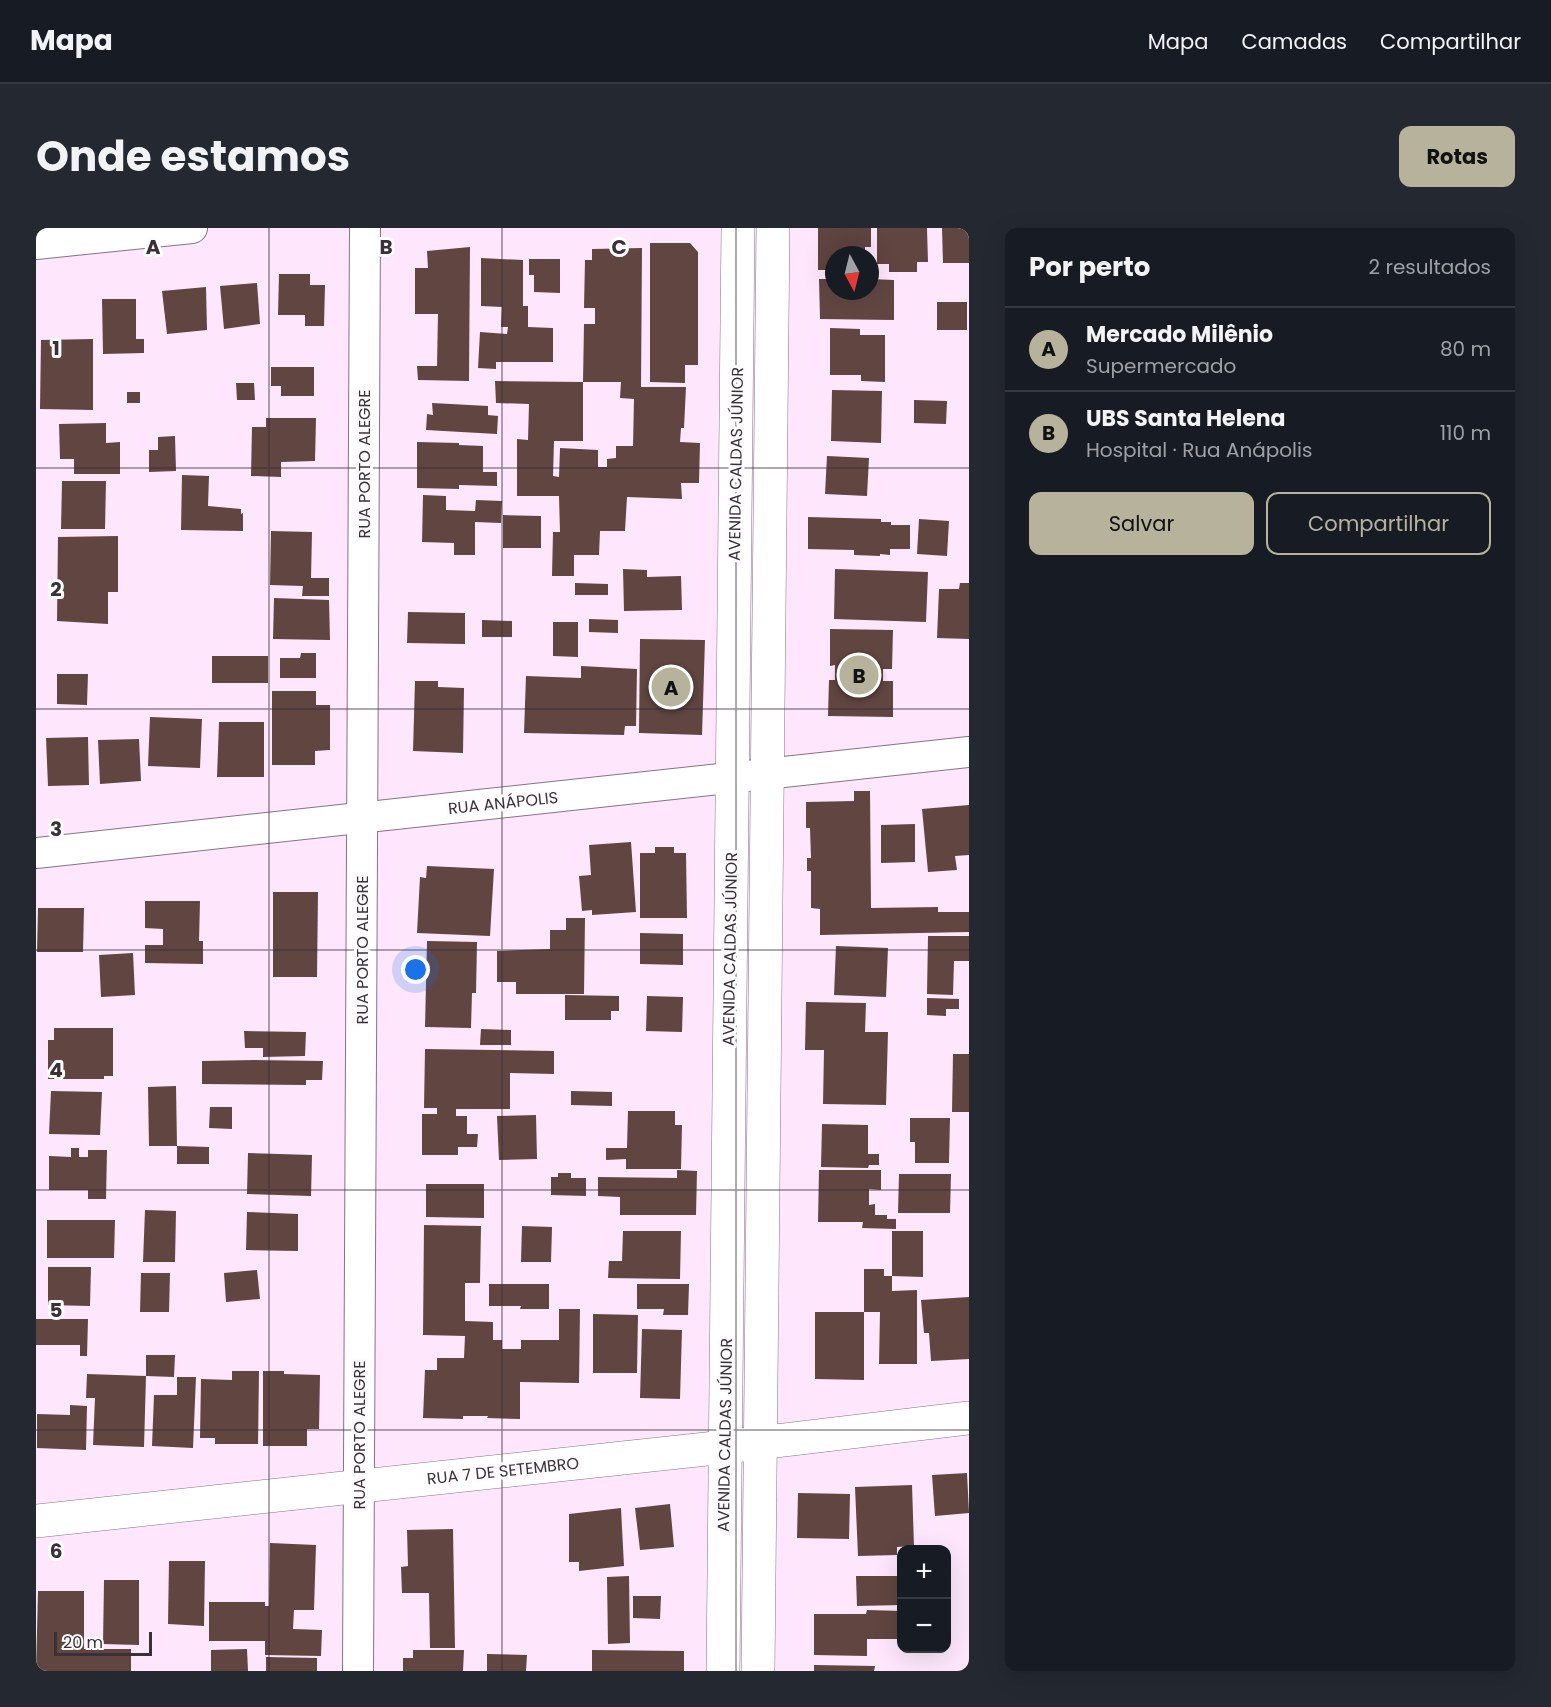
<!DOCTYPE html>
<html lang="pt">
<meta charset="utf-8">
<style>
body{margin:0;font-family:Poppins,sans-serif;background:#242831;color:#f1f3f6}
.controls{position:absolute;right:18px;bottom:18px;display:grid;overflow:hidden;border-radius:12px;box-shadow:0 6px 24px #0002}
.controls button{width:54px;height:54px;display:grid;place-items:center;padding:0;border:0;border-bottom:2px solid #363941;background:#171b24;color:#f1f3f6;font:30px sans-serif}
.compass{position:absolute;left:789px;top:18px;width:54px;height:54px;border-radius:50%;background:#171b24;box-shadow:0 6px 24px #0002;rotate:173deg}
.scale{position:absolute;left:18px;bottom:15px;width:98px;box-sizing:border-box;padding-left:6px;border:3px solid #393038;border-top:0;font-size:16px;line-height:21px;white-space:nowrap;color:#393038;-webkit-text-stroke:4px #fdfdfd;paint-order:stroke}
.you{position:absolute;left:380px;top:742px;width:21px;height:21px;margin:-15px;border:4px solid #fff;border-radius:50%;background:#1a73e8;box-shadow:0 0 0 9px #1a73e833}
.badge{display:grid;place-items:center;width:39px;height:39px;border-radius:50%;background:#b7b29c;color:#111;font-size:20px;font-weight:700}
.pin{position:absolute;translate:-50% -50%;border:3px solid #fff;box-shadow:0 2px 6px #0006}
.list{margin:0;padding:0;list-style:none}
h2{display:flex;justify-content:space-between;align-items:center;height:78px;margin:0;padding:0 24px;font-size:26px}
h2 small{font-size:20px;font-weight:400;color:#9ea1a6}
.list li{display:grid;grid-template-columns:39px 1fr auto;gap:18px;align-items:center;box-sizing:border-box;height:84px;padding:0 24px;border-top:2px solid #363941}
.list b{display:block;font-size:22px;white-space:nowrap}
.list p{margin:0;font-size:20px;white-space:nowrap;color:#9ea1a6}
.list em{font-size:20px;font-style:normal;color:#9ea1a6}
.actions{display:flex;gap:12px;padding:18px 24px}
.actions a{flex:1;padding:14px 0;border:2px solid #b7b29c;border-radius:12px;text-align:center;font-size:21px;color:#b7b29c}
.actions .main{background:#b7b29c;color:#111}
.map{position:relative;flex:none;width:933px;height:1443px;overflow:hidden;border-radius:12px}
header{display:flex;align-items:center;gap:36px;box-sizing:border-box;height:84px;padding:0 30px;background:#171b24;border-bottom:2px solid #363941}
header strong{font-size:28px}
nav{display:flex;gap:33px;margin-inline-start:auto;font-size:21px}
.intro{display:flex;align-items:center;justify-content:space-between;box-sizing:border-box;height:144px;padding:0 36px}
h1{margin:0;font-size:42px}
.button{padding:15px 27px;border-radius:12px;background:#b7b29c;color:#111;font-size:21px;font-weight:700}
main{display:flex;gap:36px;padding:0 36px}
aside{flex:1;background:#171b24;border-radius:12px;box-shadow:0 6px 24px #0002}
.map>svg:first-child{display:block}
</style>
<header>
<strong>Mapa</strong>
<nav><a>Mapa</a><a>Camadas</a><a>Compartilhar</a></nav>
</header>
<div class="intro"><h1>Onde estamos</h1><a class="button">Rotas</a></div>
<main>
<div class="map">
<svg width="933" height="1443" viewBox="0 0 933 1443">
<rect width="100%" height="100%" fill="#fee7fc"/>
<g fill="#604541">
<path d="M 782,0 L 835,0 L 835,19 L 829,19 L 829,27 L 798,27 L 798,42 L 782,42 Z"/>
<path d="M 841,0 L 891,0 L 892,34 L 881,34 L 881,44 L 853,44 L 853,36 L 841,36 Z"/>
<path d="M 906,0 L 933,0 L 933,35 L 907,35 Z"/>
<path d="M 614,15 L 654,15 L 662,24 L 662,137 L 649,137 L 649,155 L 614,154 Z"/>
<path d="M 434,19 L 433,153 L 382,152 L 381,138 L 401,138 L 402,86 L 379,86 L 379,40 L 392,40 L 391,23 Z"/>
<path d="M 606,20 L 605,159 L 650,159 L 648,200 L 645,200 L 644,214 L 664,215 L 663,255 L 645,255 L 646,271 L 591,269 L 589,303 L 564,303 L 563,327 L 538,327 L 538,348 L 516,348 L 517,304 L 524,304 L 523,268 L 481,268 L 481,211 L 492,212 L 493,176 L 460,175 L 459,153 L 547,154 L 547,213 L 518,213 L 517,248 L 523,249 L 524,220 L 562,222 L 562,239 L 571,239 L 571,231 L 580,230 L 580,218 L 597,218 L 598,171 L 584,170 L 585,154 L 547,154 L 548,96 L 559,96 L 559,80 L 548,80 L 549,32 L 556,32 L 556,21 Z"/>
<path d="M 445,30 L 487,32 L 487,78 L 492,78 L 492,99 L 517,100 L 517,134 L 460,134 L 460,141 L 442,140 L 444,104 L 471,106 L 472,99 L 465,99 L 466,79 L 445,78 Z"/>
<path d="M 493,31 L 524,31 L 524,65 L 498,64 L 498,47 L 493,47 Z"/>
<path d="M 243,46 L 274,46 L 274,57 L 289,57 L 288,98 L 269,98 L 269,87 L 242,87 Z"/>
<path d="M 783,51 L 798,51 L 798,63 L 834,63 L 834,51 L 858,52 L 858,92 L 784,91 Z"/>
<path d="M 221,55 L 224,96 L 188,101 L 184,58 Z"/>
<path d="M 170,59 L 171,102 L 131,106 L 126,63 Z"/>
<path d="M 66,71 L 100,71 L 100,111 L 108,111 L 108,125 L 67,126 Z"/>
<rect x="901" y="74" width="30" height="28"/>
<path d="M 794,100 L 824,101 L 824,107 L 849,107 L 849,154 L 825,153 L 825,147 L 794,147 Z"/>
<path d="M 57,111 L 57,182 L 4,181 L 5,112 Z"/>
<path d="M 235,139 L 278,139 L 278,168 L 245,168 L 245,158 L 235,158 Z"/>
<path d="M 200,155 L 218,155 L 219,172 L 201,172 Z"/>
<path d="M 796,162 L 846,163 L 845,215 L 795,213 Z"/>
<rect x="91" y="164" width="13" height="11"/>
<path d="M 878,172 L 911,173 L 910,196 L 878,195 Z"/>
<path d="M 396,175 L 452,178 L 452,187 L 462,188 L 461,206 L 390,202 L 391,186 L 397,187 Z"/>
<path d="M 230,190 L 280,190 L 279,233 L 245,234 L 245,249 L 215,248 L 216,199 L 230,199 Z"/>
<path d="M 70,195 L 70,215 L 84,214 L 84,246 L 38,246 L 38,231 L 24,231 L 23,196 Z"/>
<path d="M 139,208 L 140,243 L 113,244 L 113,222 L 122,222 L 122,209 Z"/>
<path d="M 381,214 L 423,215 L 423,217 L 447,218 L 447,244 L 461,244 L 461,258 L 423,257 L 423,261 L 381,260 Z"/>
<path d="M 791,228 L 833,230 L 831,268 L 789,266 Z"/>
<path d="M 146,247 L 173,248 L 172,278 L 205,281 L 205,286 L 207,285 L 207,303 L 145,302 Z"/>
<path d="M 26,253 L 70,253 L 69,301 L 25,301 Z"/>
<path d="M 387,267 L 410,268 L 410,282 L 439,283 L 440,272 L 466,273 L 465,295 L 439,294 L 439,327 L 418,327 L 418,315 L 386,314 Z"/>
<path d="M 467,287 L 505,288 L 505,320 L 467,320 Z"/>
<path d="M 772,289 L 845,291 L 845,294 L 855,294 L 855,297 L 874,297 L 874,321 L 854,321 L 854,327 L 844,326 L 844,328 L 818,327 L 818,322 L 772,321 Z"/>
<path d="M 883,291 L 913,293 L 911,328 L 881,326 Z"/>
<path d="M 235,303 L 276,304 L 275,350 L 293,350 L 293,368 L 266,368 L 267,358 L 234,357 Z"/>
<path d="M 82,308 L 82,364 L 72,364 L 72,396 L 21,393 L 22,309 Z"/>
<path d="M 587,341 L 611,342 L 611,349 L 645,348 L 646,382 L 588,383 Z"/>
<path d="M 799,341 L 892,344 L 890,394 L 798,391 Z"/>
<path d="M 539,355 L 572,356 L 572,367 L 539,367 Z"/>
<path d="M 924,355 L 933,355 L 933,411 L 901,410 L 903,361 L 923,361 Z"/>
<path d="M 238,370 L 293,372 L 294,412 L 237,411 Z"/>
<path d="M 372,384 L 429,385 L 429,416 L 371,415 Z"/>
<path d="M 553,391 L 582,392 L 582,405 L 553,404 Z"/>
<path d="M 446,392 L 476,393 L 476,409 L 446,409 Z"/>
<path d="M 517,394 L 542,394 L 542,429 L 517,428 Z"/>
<path d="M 794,401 L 857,402 L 856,441 L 847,441 L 847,453 L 857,453 L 857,489 L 792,488 L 793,452 L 799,452 L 799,437 L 794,438 Z"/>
<path d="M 604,411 L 669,412 L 666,507 L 603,505 Z"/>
<path d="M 265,425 L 280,425 L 280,450 L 244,450 L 244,430 L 264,430 Z"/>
<rect x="176" y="428" width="56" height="27"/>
<path d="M 545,438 L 601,441 L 600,498 L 589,498 L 588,507 L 488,505 L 490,448 L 545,450 Z"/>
<path d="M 21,446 L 52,446 L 51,477 L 21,476 Z"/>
<path d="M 379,453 L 402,453 L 402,459 L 428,460 L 427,525 L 377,523 Z"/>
<path d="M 236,463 L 280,463 L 280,477 L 294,477 L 294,522 L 279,523 L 279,537 L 236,537 Z"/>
<path d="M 114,489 L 166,491 L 164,540 L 112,538 Z"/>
<path d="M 183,494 L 228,494 L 228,549 L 181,549 Z"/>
<path d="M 52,509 L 53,557 L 12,558 L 10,510 Z"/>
<path d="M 103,511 L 105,553 L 64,556 L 62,512 Z"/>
<path d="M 818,563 L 834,563 L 835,680 L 902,679 L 902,684 L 933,684 L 933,704 L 784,707 L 784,681 L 775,680 L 775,643 L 771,643 L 771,630 L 775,630 L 774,600 L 770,600 L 770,574 L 818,573 Z"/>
<path d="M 933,577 L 933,627 L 919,628 L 921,642 L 892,644 L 886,581 Z"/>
<path d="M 879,596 L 879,634 L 845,635 L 845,597 Z"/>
<path d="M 595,614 L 600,684 L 556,687 L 556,682 L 546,683 L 543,648 L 555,647 L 553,617 Z"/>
<path d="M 619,619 L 638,619 L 638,625 L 650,625 L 651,690 L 604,690 L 604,625 L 619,625 Z"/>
<path d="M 391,638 L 458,641 L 454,708 L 381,705 L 384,649 L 390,650 Z"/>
<path d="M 237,664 L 282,664 L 281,749 L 237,749 Z"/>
<path d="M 109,673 L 164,673 L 163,713 L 167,713 L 167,736 L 109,735 L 109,717 L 127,717 L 127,701 L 109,700 Z"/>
<path d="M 2,680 L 48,680 L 47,724 L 1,724 Z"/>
<path d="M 530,690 L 549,690 L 548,766 L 480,766 L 480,754 L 461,754 L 461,723 L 514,721 L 514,702 L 530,702 Z"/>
<path d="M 604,705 L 647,706 L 647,737 L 604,736 Z"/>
<path d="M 892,708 L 933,708 L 933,733 L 918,733 L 917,767 L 891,766 Z"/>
<path d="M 391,713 L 441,714 L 440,765 L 436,765 L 435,800 L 389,799 Z"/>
<path d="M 800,718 L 852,720 L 850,769 L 798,767 Z"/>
<path d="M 97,725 L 99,767 L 65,769 L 63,727 Z"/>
<path d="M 529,767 L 583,768 L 583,783 L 575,783 L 575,792 L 529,792 Z"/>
<path d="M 611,768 L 647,769 L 646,804 L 610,803 Z"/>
<path d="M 891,770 L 923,771 L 923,781 L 910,781 L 910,788 L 891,787 Z"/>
<path d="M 770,774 L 830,775 L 829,804 L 852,804 L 850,877 L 787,876 L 788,822 L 769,822 Z"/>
<path d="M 18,800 L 77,800 L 77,848 L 68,848 L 68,851 L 12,851 L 12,812 L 18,812 Z"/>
<path d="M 445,801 L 475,802 L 475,817 L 444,817 Z"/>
<path d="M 208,803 L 270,804 L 269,828 L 227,829 L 227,820 L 209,820 Z"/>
<path d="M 389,821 L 518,823 L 518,846 L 474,845 L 474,881 L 420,881 L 420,888 L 431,888 L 431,906 L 442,906 L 441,919 L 422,919 L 422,927 L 386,927 L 386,886 L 401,886 L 401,880 L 388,880 Z"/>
<path d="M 917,826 L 933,826 L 933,884 L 916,884 Z"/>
<path d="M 218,832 L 287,833 L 286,852 L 270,852 L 270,857 L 166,856 L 166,833 Z"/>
<path d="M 140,858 L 141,918 L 113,918 L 112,859 Z"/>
<path d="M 15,863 L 66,864 L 64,907 L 13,906 Z"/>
<path d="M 535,863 L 576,864 L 576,878 L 535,877 Z"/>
<path d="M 174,879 L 196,879 L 196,901 L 173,900 Z"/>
<path d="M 592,883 L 639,883 L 639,897 L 646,897 L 645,941 L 590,941 L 590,931 L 570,932 L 570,920 L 591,920 Z"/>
<path d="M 500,887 L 501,931 L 463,932 L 461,888 Z"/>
<path d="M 874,890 L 914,890 L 913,935 L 879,935 L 879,914 L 874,914 Z"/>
<path d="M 786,896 L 832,897 L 832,926 L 843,926 L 843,937 L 833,937 L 832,940 L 785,939 Z"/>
<path d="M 141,918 L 173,919 L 173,936 L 141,936 Z"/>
<path d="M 35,920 L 43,920 L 43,929 L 52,929 L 52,922 L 71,922 L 70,971 L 52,971 L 52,962 L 13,962 L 13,928 L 35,929 Z"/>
<path d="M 212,925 L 276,927 L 275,968 L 211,966 Z"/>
<path d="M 641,942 L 661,943 L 660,987 L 584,987 L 584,969 L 562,968 L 562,949 L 641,950 Z"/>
<path d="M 783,942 L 845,942 L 845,962 L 833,961 L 833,977 L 839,976 L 839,987 L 851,987 L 851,991 L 860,991 L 860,1001 L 826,1000 L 827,994 L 782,994 Z"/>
<path d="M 522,945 L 535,945 L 535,950 L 550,950 L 550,968 L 515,967 L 515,949 L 522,949 Z"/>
<path d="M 863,946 L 915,946 L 914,985 L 862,985 Z"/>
<path d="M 390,956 L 448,956 L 448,990 L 390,989 Z"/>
<path d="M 109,982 L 140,983 L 139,1034 L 107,1034 Z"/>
<path d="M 211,984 L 262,986 L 262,1023 L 210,1022 Z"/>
<path d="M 11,992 L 79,992 L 78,1030 L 11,1030 Z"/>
<path d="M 388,997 L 445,998 L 444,1055 L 429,1055 L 429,1093 L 457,1094 L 457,1112 L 466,1112 L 466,1121 L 485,1121 L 485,1112 L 523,1112 L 523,1081 L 544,1081 L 543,1155 L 484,1154 L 484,1191 L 451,1190 L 452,1188 L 427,1188 L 427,1191 L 387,1190 L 389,1142 L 401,1142 L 401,1130 L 428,1130 L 429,1108 L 387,1107 Z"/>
<path d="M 486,998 L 516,999 L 515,1034 L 485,1034 Z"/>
<path d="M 587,1003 L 645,1003 L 644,1051 L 572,1050 L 573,1033 L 586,1033 Z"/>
<path d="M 856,1003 L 887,1003 L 887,1049 L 856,1048 Z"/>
<path d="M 12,1039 L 55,1039 L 54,1078 L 12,1077 Z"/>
<path d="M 828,1041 L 848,1041 L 848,1048 L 856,1048 L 856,1063 L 881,1062 L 881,1136 L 843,1136 L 844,1084 L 828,1084 L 828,1152 L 779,1151 L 779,1084 L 828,1084 Z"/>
<path d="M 221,1042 L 224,1071 L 190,1074 L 188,1045 Z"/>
<path d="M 105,1045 L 134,1045 L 133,1084 L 104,1084 Z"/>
<path d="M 453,1056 L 513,1056 L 513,1081 L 484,1081 L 485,1078 L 453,1078 Z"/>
<path d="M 601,1056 L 653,1056 L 652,1087 L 627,1087 L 628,1081 L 601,1081 Z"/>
<path d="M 933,1069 L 933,1131 L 895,1133 L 893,1105 L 888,1105 L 885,1072 Z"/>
<path d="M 557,1086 L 602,1087 L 601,1145 L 557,1145 Z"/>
<path d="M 0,1091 L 52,1091 L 51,1128 L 44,1128 L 44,1117 L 0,1117 Z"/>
<path d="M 606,1101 L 646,1102 L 644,1171 L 604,1170 Z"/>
<path d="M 110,1127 L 139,1127 L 138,1149 L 110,1148 Z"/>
<path d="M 196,1143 L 223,1143 L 222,1216 L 179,1216 L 179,1210 L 164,1210 L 165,1151 L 196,1152 Z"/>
<path d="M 227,1143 L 248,1143 L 248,1146 L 284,1147 L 283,1201 L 271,1201 L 271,1218 L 227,1218 Z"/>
<path d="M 51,1146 L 110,1148 L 108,1219 L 57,1217 L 59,1170 L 50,1170 Z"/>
<path d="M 141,1149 L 160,1149 L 157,1220 L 116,1218 L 118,1167 L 141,1167 Z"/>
<path d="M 34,1177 L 51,1178 L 50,1222 L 1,1220 L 1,1186 L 34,1187 Z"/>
<path d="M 931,1245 L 933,1285 L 899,1288 L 896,1247 Z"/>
<path d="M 876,1257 L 878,1318 L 861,1319 L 861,1327 L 822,1328 L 819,1259 Z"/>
<path d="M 762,1265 L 814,1266 L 813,1311 L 761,1310 Z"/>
<path d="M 634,1276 L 638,1319 L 604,1322 L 599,1280 Z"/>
<path d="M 585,1280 L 588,1338 L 543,1343 L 543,1334 L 533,1334 L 533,1286 Z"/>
<path d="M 417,1301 L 419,1420 L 394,1420 L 393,1365 L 366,1365 L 365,1339 L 372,1338 L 371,1302 Z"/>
<path d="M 234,1315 L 280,1317 L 278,1382 L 258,1382 L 257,1401 L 286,1402 L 285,1428 L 229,1427 L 229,1413 L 173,1413 L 173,1374 L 229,1374 L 229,1378 L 233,1378 Z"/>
<path d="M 133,1333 L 169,1333 L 168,1398 L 132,1396 Z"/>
<path d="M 593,1348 L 594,1415 L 572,1416 L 571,1349 Z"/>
<path d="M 820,1348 L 866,1348 L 866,1377 L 821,1378 Z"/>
<path d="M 68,1352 L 103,1352 L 103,1417 L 67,1416 Z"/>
<path d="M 2,1363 L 48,1363 L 48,1421 L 95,1421 L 95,1443 L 0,1443 Z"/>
<path d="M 597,1368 L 625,1368 L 624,1391 L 597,1390 Z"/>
<path d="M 831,1382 L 866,1383 L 866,1411 L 831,1411 L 831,1428 L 778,1427 L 778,1386 L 830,1386 Z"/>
<path d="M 211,1421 L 212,1443 L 175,1443 L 175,1422 Z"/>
<path d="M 377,1422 L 428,1422 L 427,1443 L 367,1443 L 367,1430 L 377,1430 Z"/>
<path d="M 556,1422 L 648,1423 L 648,1443 L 556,1443 Z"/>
<path d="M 451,1426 L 491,1427 L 490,1443 L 451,1443 Z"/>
<path d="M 230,1429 L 281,1430 L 281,1443 L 230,1443 Z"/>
<path d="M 778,1437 L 839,1438 L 838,1443 L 778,1443 Z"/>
</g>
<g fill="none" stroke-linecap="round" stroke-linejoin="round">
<defs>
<g id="street">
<path d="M 0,16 L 156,0"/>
<path d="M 0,625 L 933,524"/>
<path d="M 322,1443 L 329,0"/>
</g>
<g id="secondary">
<path d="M 0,1293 L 689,1219 L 933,1190"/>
<path d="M 687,1443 L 702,0"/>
<path d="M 722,1443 L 737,0"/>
</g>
</defs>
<use href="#street" stroke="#877285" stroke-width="32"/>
<use href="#secondary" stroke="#877285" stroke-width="34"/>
<use href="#street" stroke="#fff" stroke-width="30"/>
<use href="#secondary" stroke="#fff" stroke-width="33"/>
</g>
<path fill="none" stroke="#393038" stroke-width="1.5" stroke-opacity="0.55" d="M 233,0 L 233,1443M 466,0 L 466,1443M 700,0 L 700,1443M 0,240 L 933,240M 0,481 L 933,481M 0,722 L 933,722M 0,962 L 933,962M 0,1202 L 933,1202"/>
<g text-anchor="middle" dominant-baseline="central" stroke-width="6" stroke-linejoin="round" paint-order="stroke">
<g font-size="16" fill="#393038" stroke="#fdfdfd">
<text transform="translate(328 236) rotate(-90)">RUA PORTO ALEGRE</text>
<text transform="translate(700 236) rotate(-89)">AVENIDA CALDAS JÚNIOR</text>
<text transform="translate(467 575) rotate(-6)">RUA ANÁPOLIS</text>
<text transform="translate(694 721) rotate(-89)">AVENIDA CALDAS JÚNIOR</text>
<text transform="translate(326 722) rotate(-90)">RUA PORTO ALEGRE</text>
<text transform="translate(323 1207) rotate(-90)">RUA PORTO ALEGRE</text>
<text transform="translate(689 1207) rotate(-89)">AVENIDA CALDAS JÚNIOR</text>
<text transform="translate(467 1243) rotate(-6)">RUA 7 DE SETEMBRO</text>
</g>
</g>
<g font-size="20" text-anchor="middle" font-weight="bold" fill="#393038" stroke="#fdfdfd" stroke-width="6" stroke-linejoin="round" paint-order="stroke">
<text x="117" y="26">A</text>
<text x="350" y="26">B</text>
<text x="583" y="26">C</text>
<text x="20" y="127">1</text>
<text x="20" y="368">2</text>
<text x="20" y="608">3</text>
<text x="20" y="849">4</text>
<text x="20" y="1089">5</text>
<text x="20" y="1330">6</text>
</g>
</svg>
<div class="controls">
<button>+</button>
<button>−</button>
</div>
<svg class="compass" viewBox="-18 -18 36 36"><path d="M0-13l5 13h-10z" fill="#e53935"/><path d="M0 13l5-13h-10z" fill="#9ea1a6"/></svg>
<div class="scale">20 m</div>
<div class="you"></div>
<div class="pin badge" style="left:635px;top:459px">A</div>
<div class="pin badge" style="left:823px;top:447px">B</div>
</div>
<aside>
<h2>Por perto<small>2 resultados</small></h2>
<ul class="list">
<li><span class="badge">A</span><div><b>Mercado Milênio</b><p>Supermercado</p></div><em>80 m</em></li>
<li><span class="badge">B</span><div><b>UBS Santa Helena</b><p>Hospital · Rua Anápolis</p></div><em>110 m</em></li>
</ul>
<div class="actions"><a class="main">Salvar</a><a>Compartilhar</a></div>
</aside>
</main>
